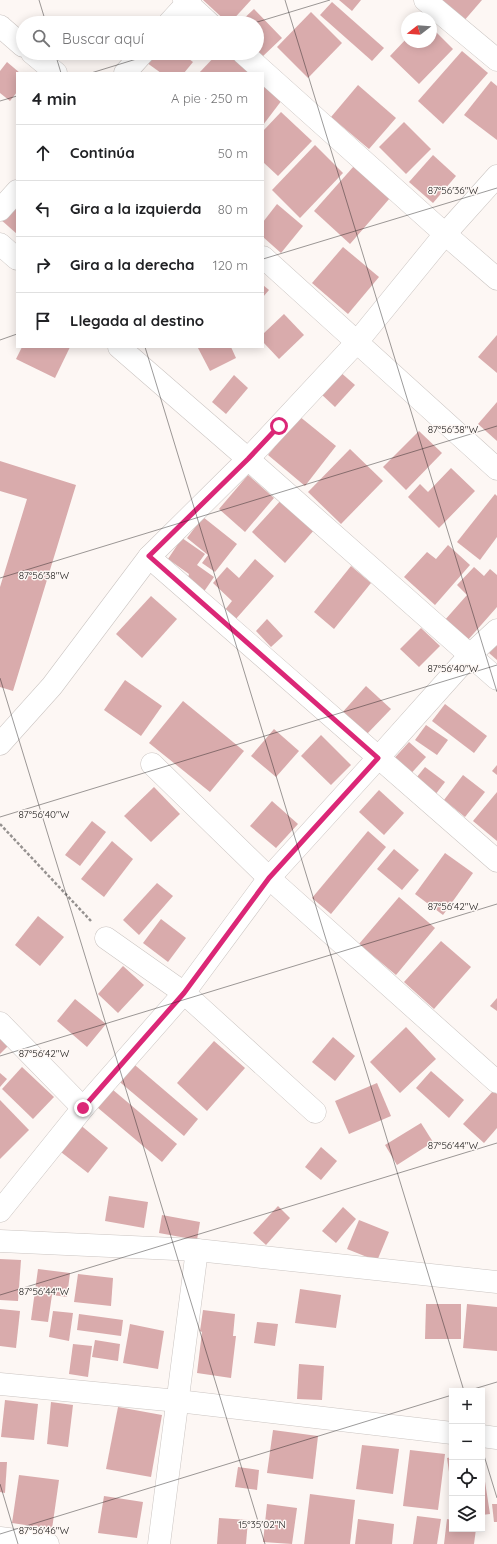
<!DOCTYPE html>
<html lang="es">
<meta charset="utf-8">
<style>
body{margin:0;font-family:Quicksand,sans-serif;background:#f2f2f2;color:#202124}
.controls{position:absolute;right:12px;bottom:12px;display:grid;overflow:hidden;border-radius:0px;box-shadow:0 2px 10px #0003}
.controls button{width:36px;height:36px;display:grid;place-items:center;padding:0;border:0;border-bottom:1px solid #e0e0e0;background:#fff;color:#202124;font:20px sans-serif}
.compass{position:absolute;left:401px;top:12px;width:36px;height:36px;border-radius:50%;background:#fff;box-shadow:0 2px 10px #0003;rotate:253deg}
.stop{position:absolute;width:12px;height:12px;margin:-9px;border:3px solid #db2777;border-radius:50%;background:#fff}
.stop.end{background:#db2777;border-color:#fff;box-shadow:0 1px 4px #0008}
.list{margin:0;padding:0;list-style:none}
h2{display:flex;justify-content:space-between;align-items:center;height:52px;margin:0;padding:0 16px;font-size:17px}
h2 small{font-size:13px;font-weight:400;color:#757577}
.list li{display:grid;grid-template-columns:26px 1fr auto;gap:12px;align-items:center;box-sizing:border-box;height:56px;padding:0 16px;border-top:1px solid #e0e0e0}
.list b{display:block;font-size:15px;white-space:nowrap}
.list em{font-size:13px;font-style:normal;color:#757577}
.icon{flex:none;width:22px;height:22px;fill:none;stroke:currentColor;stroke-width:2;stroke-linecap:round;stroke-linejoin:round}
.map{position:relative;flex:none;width:497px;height:1544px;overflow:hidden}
.search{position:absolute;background:#fff;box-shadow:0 2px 10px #0003;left:16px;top:16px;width:248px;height:44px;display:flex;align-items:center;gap:10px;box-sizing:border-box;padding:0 14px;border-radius:22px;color:#757577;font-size:15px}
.panel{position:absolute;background:#fff;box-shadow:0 2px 10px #0003;left:16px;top:72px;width:248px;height:276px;border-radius:0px}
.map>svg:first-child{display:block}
</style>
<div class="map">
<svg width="497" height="1544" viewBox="0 0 497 1544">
<rect width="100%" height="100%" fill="#fdf7f4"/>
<g fill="#d9abac">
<path d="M 203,0 L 251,0 L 230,23 L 228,23 Z"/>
<path d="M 339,0 L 361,0 L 352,11 Z"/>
<path d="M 437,0 L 482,0 L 463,22 Z"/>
<path d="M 332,2 L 384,48 L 372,61 L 320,15 Z"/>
<path d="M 254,9 L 282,38 L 261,58 L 257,53 L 257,23 L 239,23 Z"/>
<path d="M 311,12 L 342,43 L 308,78 L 277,47 Z"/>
<path d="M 431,27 L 453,49 L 419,84 L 390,56 L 407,38 L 407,42 L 431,42 Z"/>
<path d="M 462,51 L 488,73 L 443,124 L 418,101 Z"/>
<path d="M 149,53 L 181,53 L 193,62 L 184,73 L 161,73 L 143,60 Z"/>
<path d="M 218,53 L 233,53 L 250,73 L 199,73 Z"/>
<path d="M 7,62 L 20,73 L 17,73 L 17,92 L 10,101 L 0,93 L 0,71 Z"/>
<path d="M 491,81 L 497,86 L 497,140 L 464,115 Z"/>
<path d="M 263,85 L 282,100 L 263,125 Z"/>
<path d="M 358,85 L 396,118 L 369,149 L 331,117 Z"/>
<path d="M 281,112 L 312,141 L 278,176 L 263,162 L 263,131 Z"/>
<path d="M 404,122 L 431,149 L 406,174 L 379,147 Z"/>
<path d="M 315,145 L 343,173 L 300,218 L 272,190 Z"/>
<path d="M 433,155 L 456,176 L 433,203 L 409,182 Z"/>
<path d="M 354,166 L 390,198 L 350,244 L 314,211 Z"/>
<path d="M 17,200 L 17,234 L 0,219 Z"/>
<path d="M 277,204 L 303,226 L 281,253 L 263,237 L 263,222 Z"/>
<path d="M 343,247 L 379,277 L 348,314 L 312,283 Z"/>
<path d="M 263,285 L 269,290 L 263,297 Z"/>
<path d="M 284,314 L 304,335 L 279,359 L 263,342 L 263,334 Z"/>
<path d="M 497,335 L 497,373 L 478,357 Z"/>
<path d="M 22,347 L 70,347 L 55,378 L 16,359 Z"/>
<path d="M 199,347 L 231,347 L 236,358 L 210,371 L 198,348 Z"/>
<path d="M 339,371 L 355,385 L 335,407 L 320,393 Z"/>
<path d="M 234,375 L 248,388 L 226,414 L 212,402 Z"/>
<path d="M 497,402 L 497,441 L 478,424 Z"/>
<path d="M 299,416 L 336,446 L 305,486 L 268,455 Z"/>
<path d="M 419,431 L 442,453 L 406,490 L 383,467 Z"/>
<path d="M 350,449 L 383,481 L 341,524 L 308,492 Z"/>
<path d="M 0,461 L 76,485 L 13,691 L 0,687 L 0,587 L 27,499 L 0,491 Z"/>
<path d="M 451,468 L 475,491 L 439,528 L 408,497 L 420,484 L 428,492 Z"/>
<path d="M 248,475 L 274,498 L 245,532 L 219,509 Z"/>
<path d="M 495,494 L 497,496 L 497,537 L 480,560 L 457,542 Z"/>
<path d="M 282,499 L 315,529 L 285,563 L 252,532 Z"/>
<path d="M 203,517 L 237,544 L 215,572 L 202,563 L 208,555 L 187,538 Z"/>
<path d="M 182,538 L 205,554 L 197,565 L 214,577 L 203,593 L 187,581 L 189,574 L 168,559 Z"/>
<path d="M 448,545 L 470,565 L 435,605 L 404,577 L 427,552 L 436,559 Z"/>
<path d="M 255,559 L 274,576 L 235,620 L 224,611 L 232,601 L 213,583 L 227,567 L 239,578 Z"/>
<path d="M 351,566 L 371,583 L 334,629 L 314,612 Z"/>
<path d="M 474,567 L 484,576 L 490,569 L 497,575 L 497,607 L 467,641 L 444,621 L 467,595 L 457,585 Z"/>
<path d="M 151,596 L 177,619 L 142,658 L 116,634 Z"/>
<path d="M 267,619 L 283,636 L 271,647 L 256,631 Z"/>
<path d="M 421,628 L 440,646 L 419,667 L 400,649 Z"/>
<path d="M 497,645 L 497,660 L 489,653 Z"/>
<path d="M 125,680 L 162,706 L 141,736 L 104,710 Z"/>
<path d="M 366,686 L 391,709 L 365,736 L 341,714 Z"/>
<path d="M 183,701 L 244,751 L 210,792 L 149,743 Z"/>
<path d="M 445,704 L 487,736 L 474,753 L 432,721 Z"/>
<path d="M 426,725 L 448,740 L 437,755 L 415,740 Z"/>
<path d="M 274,729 L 299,751 L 276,777 L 251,756 Z"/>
<path d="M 321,735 L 351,765 L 331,785 L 301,756 Z"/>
<path d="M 409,742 L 426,757 L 407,778 L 390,763 Z"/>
<path d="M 497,765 L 497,775 L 492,771 Z"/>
<path d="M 425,767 L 445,782 L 432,799 L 412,783 Z"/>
<path d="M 463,775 L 485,792 L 465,817 L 444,800 Z"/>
<path d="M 154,787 L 180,814 L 151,842 L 124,816 Z"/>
<path d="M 379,790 L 404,813 L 384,835 L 359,812 Z"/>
<path d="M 497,792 L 497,841 L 473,821 Z"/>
<path d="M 272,801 L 298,824 L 276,848 L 250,826 Z"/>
<path d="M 92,821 L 106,832 L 80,866 L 65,855 Z"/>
<path d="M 368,831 L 386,847 L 331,914 L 312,898 Z"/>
<path d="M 112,841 L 133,859 L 104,897 L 81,879 Z"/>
<path d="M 394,849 L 419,870 L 402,890 L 377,869 Z"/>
<path d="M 445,853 L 473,873 L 443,915 L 415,894 Z"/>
<path d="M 157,883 L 173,896 L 139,935 L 123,920 Z"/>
<path d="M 399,897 L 435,928 L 396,975 L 359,944 Z"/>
<path d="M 38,916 L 64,937 L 40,966 L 15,945 Z"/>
<path d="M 161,919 L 186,938 L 168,962 L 143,943 Z"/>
<path d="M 441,941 L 471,967 L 434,1009 L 404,982 Z"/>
<path d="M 123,966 L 144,985 L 118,1013 L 98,994 Z"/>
<path d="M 497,998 L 497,1011 L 490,1006 Z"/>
<path d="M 75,999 L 106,1024 L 87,1047 L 57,1021 Z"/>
<path d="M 406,1027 L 436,1059 L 400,1093 L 370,1062 Z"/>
<path d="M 333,1037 L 355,1056 L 335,1081 L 312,1062 Z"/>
<path d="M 0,1039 L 8,1046 L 0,1054 Z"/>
<path d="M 214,1041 L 245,1068 L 207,1111 L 177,1083 Z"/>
<path d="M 129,1060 L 198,1119 L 184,1136 L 115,1078 Z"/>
<path d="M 22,1067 L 54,1097 L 33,1119 L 2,1089 Z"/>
<path d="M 431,1071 L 464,1100 L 449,1118 L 416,1088 Z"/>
<path d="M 0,1073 L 7,1079 L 0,1087 Z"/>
<path d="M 377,1083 L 391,1116 L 349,1134 L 335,1101 Z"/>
<path d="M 106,1084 L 177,1144 L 162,1162 L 91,1102 Z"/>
<path d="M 493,1091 L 497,1094 L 497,1128 L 484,1143 L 463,1124 Z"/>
<path d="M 0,1100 L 29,1130 L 0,1159 Z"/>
<path d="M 78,1123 L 108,1148 L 88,1173 L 57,1149 Z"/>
<path d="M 421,1123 L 433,1142 L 397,1165 L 385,1145 Z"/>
<path d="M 321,1147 L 337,1161 L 321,1180 L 305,1167 Z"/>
<path d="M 109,1196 L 148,1202 L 144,1228 L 105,1221 Z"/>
<path d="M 278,1206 L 290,1218 L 266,1245 L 253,1233 Z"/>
<path d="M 343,1207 L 356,1219 L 336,1243 L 322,1231 Z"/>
<path d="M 162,1215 L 200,1222 L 197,1240 L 159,1233 Z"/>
<path d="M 359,1220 L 389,1232 L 377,1261 L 347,1249 Z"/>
<path d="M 0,1259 L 21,1260 L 18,1301 L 0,1300 Z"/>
<path d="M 38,1269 L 70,1273 L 67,1297 L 52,1295 L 48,1322 L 31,1320 Z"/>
<path d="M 78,1274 L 113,1278 L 111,1306 L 74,1302 Z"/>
<path d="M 300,1289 L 341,1295 L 336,1328 L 295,1323 Z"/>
<path d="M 426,1304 L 461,1304 L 461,1339 L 425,1339 Z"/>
<path d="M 467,1304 L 497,1307 L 497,1351 L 463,1348 Z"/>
<path d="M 0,1309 L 20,1311 L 16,1348 L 0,1346 Z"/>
<path d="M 203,1310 L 235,1314 L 233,1336 L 236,1336 L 231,1378 L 197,1373 L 202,1332 L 200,1331 Z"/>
<path d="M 53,1311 L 73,1313 L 69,1341 L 49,1337 Z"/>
<path d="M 79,1314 L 123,1320 L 121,1336 L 77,1330 Z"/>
<path d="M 257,1322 L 278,1324 L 275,1346 L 254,1343 Z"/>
<path d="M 130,1324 L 164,1331 L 158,1369 L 123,1363 Z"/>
<path d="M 95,1340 L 120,1344 L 118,1361 L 92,1357 Z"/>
<path d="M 73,1344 L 92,1346 L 88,1377 L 69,1374 Z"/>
<path d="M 299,1364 L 324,1366 L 322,1400 L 297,1399 Z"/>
<path d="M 5,1400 L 38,1404 L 34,1440 L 1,1437 Z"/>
<path d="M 51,1402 L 73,1405 L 68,1447 L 47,1444 Z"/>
<path d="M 118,1407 L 162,1415 L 151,1477 L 106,1469 Z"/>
<path d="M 273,1430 L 318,1436 L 313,1479 L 267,1473 Z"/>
<path d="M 362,1445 L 399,1449 L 393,1494 L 356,1489 Z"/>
<path d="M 410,1450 L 445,1454 L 438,1510 L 403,1506 Z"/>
<path d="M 452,1457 L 452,1479 L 450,1479 L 447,1458 Z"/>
<path d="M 0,1462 L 7,1462 L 5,1493 L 0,1492 Z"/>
<path d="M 482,1462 L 490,1514 L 482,1515 Z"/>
<path d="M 238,1467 L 259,1470 L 257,1490 L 235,1487 Z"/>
<path d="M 19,1475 L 59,1480 L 52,1529 L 12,1523 Z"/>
<path d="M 310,1494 L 355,1500 L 350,1544 L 304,1544 Z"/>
<path d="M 104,1496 L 143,1502 L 137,1538 L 98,1533 Z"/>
<path d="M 267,1504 L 297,1508 L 292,1544 L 263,1542 Z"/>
<path d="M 492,1504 L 497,1504 L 497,1522 L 494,1522 Z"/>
<path d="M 417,1516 L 441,1519 L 437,1544 L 413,1544 Z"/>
<path d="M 219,1518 L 248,1520 L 246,1544 L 217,1544 Z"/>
<path d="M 358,1519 L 394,1524 L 392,1544 L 355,1544 Z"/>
<path d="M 447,1519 L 452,1520 L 452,1529 L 476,1529 L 474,1544 L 444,1544 Z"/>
</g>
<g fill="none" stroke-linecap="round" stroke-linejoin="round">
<defs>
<g id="street">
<path d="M 184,0 L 209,23"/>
<path d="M 425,0 L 497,60"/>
<path d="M 169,23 L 190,0"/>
<path d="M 0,26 L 23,46"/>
<path d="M 32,53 L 56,73"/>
<path d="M 243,53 L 445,234 L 497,279"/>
<path d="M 125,73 L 143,53"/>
<path d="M 0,210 L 17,191"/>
<path d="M 0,244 L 17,259"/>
<path d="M 263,257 L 497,469"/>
<path d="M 119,347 L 248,459 L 497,679"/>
<path d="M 149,557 L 497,861"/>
<path d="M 0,744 L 52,686 L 149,557 L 248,459 L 357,342 L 445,234 L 497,176"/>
<path d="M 152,764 L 269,878 L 497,1082"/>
<path d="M 106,938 L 184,993 L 315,1112"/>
<path d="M 0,1023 L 83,1108"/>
<path d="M 0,1211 L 83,1108 L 184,993 L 269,878 L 378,758 L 470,655 L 497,630"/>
<path d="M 0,1241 L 197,1250 L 497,1282"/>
<path d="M 0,1384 L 178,1401 L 452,1433"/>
<path d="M 482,1436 L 497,1438"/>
<path d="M 0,1538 L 48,1544"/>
<path d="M 159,1544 L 197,1250"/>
</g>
</defs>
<use href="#street" stroke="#cbc5c2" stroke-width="23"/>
<path stroke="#969290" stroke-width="2.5" stroke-dasharray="3 2" stroke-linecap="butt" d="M 0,824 L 91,921"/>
<use href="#street" stroke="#fff" stroke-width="22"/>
</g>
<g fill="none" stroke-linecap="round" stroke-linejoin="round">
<path stroke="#db2777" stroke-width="5" d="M 83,1108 L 184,993 L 269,878 L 378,758 L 149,556 L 248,459 L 279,426"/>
</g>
<path fill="none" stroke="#242221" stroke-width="1" stroke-opacity="0.45" d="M 39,0 L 46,23M 285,0 L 497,692M 254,23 L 330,0M 55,53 L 61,73M 91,73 L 156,53M 0,101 L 17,96M 263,259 L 497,188M 0,340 L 17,334M 145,347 L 464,1391M 0,578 L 497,426M 0,678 L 265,1544M 0,817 L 497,665M 0,1056 L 497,904M 0,1295 L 497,1143M 467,1391 L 497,1382M 482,1449 L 497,1498M 0,1484 L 18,1544M 0,1534 L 452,1395"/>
<g font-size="10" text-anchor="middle" fill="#242221" stroke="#fdf7f4" stroke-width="3" stroke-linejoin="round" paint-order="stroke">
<text x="453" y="194">87°56'36"W</text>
<text x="453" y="433">87°56'38"W</text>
<text x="44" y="579">87°56'38"W</text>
<text x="453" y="672">87°56'40"W</text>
<text x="44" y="818">87°56'40"W</text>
<text x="453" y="910">87°56'42"W</text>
<text x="44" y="1057">87°56'42"W</text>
<text x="453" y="1149">87°56'44"W</text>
<text x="44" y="1295">87°56'44"W</text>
<text x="262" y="1528">15°35'02"N</text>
<text x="44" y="1534">87°56'46"W</text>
</g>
</svg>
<div class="controls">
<button>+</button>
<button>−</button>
<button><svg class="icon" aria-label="locate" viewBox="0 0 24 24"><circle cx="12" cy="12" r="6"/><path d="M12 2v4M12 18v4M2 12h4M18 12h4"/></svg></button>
<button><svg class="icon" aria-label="layers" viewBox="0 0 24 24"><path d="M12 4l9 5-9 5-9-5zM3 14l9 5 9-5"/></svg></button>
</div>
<svg class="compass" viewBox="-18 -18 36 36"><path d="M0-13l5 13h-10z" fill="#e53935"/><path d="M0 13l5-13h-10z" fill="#757577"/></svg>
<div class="stop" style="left:279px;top:426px"></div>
<div class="stop end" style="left:83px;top:1108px"></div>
<div class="search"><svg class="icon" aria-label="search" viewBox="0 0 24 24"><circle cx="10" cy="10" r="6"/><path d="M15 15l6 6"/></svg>Buscar aquí</div>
<section class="panel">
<h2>4 min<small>A pie · 250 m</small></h2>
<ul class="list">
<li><svg class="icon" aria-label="ahead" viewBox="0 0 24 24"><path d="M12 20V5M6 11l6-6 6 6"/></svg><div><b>Continúa</b></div><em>50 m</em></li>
<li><svg class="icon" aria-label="left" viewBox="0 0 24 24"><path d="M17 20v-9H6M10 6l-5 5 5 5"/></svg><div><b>Gira a la izquierda</b></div><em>80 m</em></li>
<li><svg class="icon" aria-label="right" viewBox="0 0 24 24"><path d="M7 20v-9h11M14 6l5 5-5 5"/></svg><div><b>Gira a la derecha</b></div><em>120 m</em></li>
<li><svg class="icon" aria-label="arrive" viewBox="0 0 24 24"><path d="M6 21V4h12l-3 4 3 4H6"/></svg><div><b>Llegada al destino</b></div></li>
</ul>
</section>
</div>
